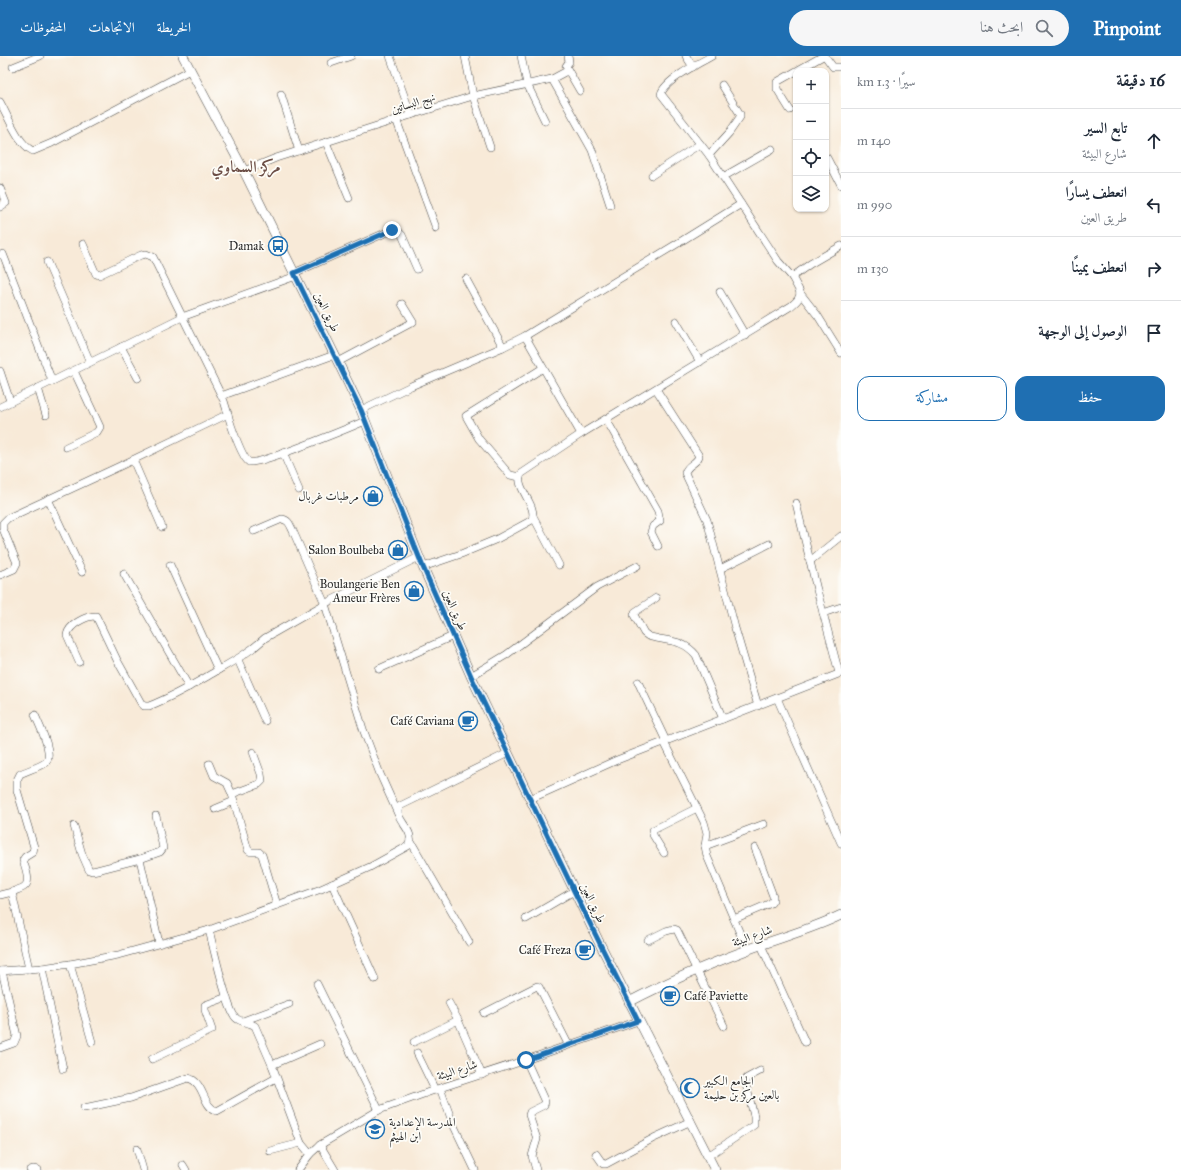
<!DOCTYPE html>
<html lang="ar">
<meta charset="utf-8">
<style>
body{margin:0;font-family:"IM FELL Great Primer",Amiri,serif;background:#f6f6f7;color:#1f2937;direction:rtl}
.controls{position:absolute;right:12px;top:12px;display:grid;overflow:hidden;border-radius:8px;box-shadow:0 1px 3px #0004}
.controls button{width:36px;height:36px;display:grid;place-items:center;padding:0;border:0;border-bottom:1px solid #e0e1e3;background:#fff;color:#1f2937;font:20px sans-serif}
.stop{position:absolute;width:12px;height:12px;margin:-9px;border:3px solid #1f6fb2;border-radius:50%;background:#fff}
.stop.end{background:#1f6fb2;border-color:#fff;box-shadow:0 1px 4px #0008}
.list{margin:0;padding:0;list-style:none}
h2{display:flex;justify-content:space-between;align-items:center;height:52px;margin:0;padding:0 16px;font-size:17px}
h2 small{font-size:13px;font-weight:400;color:#747a83}
.list li{display:grid;grid-template-columns:26px 1fr auto;gap:12px;align-items:center;box-sizing:border-box;height:64px;padding:0 16px;border-top:1px solid #e0e1e3}
.list b{display:block;font-size:15px;white-space:nowrap}
.list p{margin:0;font-size:13px;white-space:nowrap;color:#747a83}
.list em{font-size:13px;font-style:normal;color:#747a83}
.actions{display:flex;gap:8px;padding:12px 16px}
.actions a{flex:1;padding:9px 0;border:1px solid #1f6fb2;border-radius:12px;text-align:center;font-size:14px;color:#1f6fb2}
.actions .main{background:#1f6fb2;color:#fff}
.icon{flex:none;width:22px;height:22px;fill:none;stroke:currentColor;stroke-width:2;stroke-linecap:round;stroke-linejoin:round}
.map{position:relative;flex:none;width:841px;height:1114px;overflow:hidden;direction:ltr}
header{display:flex;align-items:center;gap:24px;box-sizing:border-box;height:56px;padding:0 20px;background:#1f6fb2;color:#fff}
header strong{font-size:19px}
nav{display:flex;gap:22px;margin-inline-start:auto;font-size:14px}
.search{width:280px;height:36px;background:#f6f6f7;display:flex;align-items:center;gap:10px;box-sizing:border-box;padding:0 14px;border-radius:22px;color:#747a83;font-size:15px}
main{display:flex}
aside{flex:1;background:#fff}
.map>svg:first-child{display:block}
</style>
<header>
<strong>Pinpoint</strong>
<div class="search"><svg class="icon" aria-label="search" viewBox="0 0 24 24"><circle cx="10" cy="10" r="6"/><path d="M15 15l6 6"/></svg>ابحث هنا</div>
<nav><a>الخريطة</a><a>الاتجاهات</a><a>المحفوظات</a></nav>
</header>
<main>
<aside>
<h2>16 دقيقة<small>سيرًا · 1.3 km</small></h2>
<ul class="list">
<li><svg class="icon" aria-label="ahead" viewBox="0 0 24 24"><path d="M12 20V5M6 11l6-6 6 6"/></svg><div><b>تابع السير</b><p>شارع البيئة</p></div><em>140 m</em></li>
<li><svg class="icon" aria-label="left" viewBox="0 0 24 24"><path d="M17 20v-9H6M10 6l-5 5 5 5"/></svg><div><b>انعطف يسارًا</b><p>طريق العين</p></div><em>990 m</em></li>
<li><svg class="icon" aria-label="right" viewBox="0 0 24 24"><path d="M7 20v-9h11M14 6l5 5-5 5"/></svg><div><b>انعطف يمينًا</b></div><em>130 m</em></li>
<li><svg class="icon" aria-label="arrive" viewBox="0 0 24 24"><path d="M6 21V4h12l-3 4 3 4H6"/></svg><div><b>الوصول إلى الوجهة</b></div></li>
</ul>
<div class="actions"><a class="main">حفظ</a><a>مشاركة</a></div>
</aside>
<div class="map">
<svg width="841" height="1114" viewBox="0 0 841 1114">
<rect width="100%" height="100%" fill="#fdfcf7"/>
<filter id="ink" filterUnits="userSpaceOnUse"><feTurbulence type="fractalNoise" baseFrequency=".025" numOctaves="2"/><feDisplacementMap in="SourceGraphic" scale="8" xChannelSelector="R" yChannelSelector="G"/><feConvolveMatrix kernelMatrix="1 2 1 2 8 2 1 2 1" color-interpolation-filters="sRGB"/></filter>
<filter id="wash" filterUnits="userSpaceOnUse"><feTurbulence type="fractalNoise" baseFrequency=".012" numOctaves="4" result="noise"/><feDisplacementMap in="SourceGraphic" scale="16" xChannelSelector="R" yChannelSelector="G"/><feGaussianBlur stdDeviation="0.9" result="paint"/><feColorMatrix in="noise" values="0 0 0 0 0 0 0 0 0 0 0 0 0 0 0 0 0 1.4 0 .05"/><feComposite in="paint" operator="in"/></filter>
<g filter="url(#wash)">
<rect width="100%" height="100%" fill="#f8ead8"/>
</g>
<g filter="url(#ink)">
<g fill="none" stroke-linecap="round" stroke-linejoin="round">
<defs>
<g id="street">
<path d="M 390,0 L 411,59"/>
<path d="M 465,0 L 473,40 L 490,91"/>
<path d="M 521,0 L 527,28 L 545,65"/>
<path d="M 568,0 L 569,6 L 566,10 L 569,16"/>
<path d="M 686,0 L 693,11"/>
<path d="M 825,0 L 833,11 L 841,11"/>
<path d="M 331,7 L 351,0"/>
<path d="M 13,11 L 40,0"/>
<path d="M 552,23 L 592,94 L 610,149"/>
<path d="M 722,29 L 740,58 L 740,61 L 729,77 L 709,99 L 778,205 L 792,221"/>
<path d="M 281,38 L 299,95"/>
<path d="M 0,46 C 8,60 18,88 33,95 L 52,87 L 190,14"/>
<path d="M 790,54 L 777,33 L 777,26 L 823,0"/>
<path d="M 396,63 L 436,172"/>
<path d="M 326,86 L 349,142"/>
<path d="M 709,99 L 661,38 C 665,24 699,7 712,0"/>
<path d="M 827,102 L 841,129"/>
<path d="M 244,115 L 276,102 L 411,59 L 473,40 L 552,23 L 565,16 L 569,16 L 580,35"/>
<path d="M 652,119 L 700,88"/>
<path d="M 723,121 L 772,93"/>
<path d="M 0,132 L 6,147 L 0,151"/>
<path d="M 83,188 L 96,218 L 99,219 L 141,199 L 146,198 L 153,201 L 224,345 L 228,358"/>
<path d="M 0,199 L 3,198 L 52,325"/>
<path d="M 47,206 L 90,306"/>
<path d="M 294,217 L 392,174 L 399,176 L 402,179 L 417,213"/>
<path d="M 466,223 L 503,291"/>
<path d="M 720,236 L 745,279"/>
<path d="M 800,237 L 818,260 L 841,297"/>
<path d="M 676,265 L 700,306"/>
<path d="M 525,280 L 581,378"/>
<path d="M 121,291 L 138,322"/>
<path d="M 338,306 L 413,266 L 402,248"/>
<path d="M 0,315 L 10,345"/>
<path d="M 38,332 L 46,359"/>
<path d="M 656,333 L 699,400 C 697,408 687,408 685,417 L 707,464 L 735,572 L 758,650"/>
<path d="M 221,340 L 334,299"/>
<path d="M 0,351 L 182,261 L 296,220"/>
<path d="M 361,354 L 411,330 L 503,291 L 525,280 L 675,189 L 741,148"/>
<path d="M 606,363 L 658,455 L 660,465 L 653,470 L 651,476 L 658,490"/>
<path d="M 66,391 L 97,376 L 100,371 L 74,315"/>
<path d="M 283,397 L 299,434"/>
<path d="M 133,404 L 162,471"/>
<path d="M 520,421 L 510,419 L 479,383 L 466,360 L 543,312"/>
<path d="M 48,443 L 82,516"/>
<path d="M 796,447 L 817,534 L 839,617"/>
<path d="M 533,460 L 559,509"/>
<path d="M 254,475 L 282,463 C 289,464 290,469 293,475 L 325,548 L 363,673 L 380,718 L 398,758"/>
<path d="M 810,505 L 841,480"/>
<path d="M 170,509 L 218,614"/>
<path d="M 423,511 L 461,498 L 497,483 L 532,464 C 538,449 514,431 521,418 L 581,378 L 791,250 C 796,246 800,243 800,236 L 792,221 L 810,208 L 841,190"/>
<path d="M 720,513 L 769,488"/>
<path d="M 124,518 L 189,631"/>
<path d="M 0,519 L 14,513 L 17,507 L 3,473 L 3,467 L 8,462 L 118,411 L 228,358 C 230,367 242,402 249,406 C 257,410 351,371 365,365"/>
<path d="M 656,542 L 635,556 L 634,559 L 644,577 L 648,580 C 666,586 682,582 696,599 L 723,663"/>
<path d="M 823,557 L 841,551"/>
<path d="M 238,604 L 265,665"/>
<path d="M 79,606 L 67,579 C 69,569 85,560 96,560 L 117,604 L 141,647 L 144,650 L 149,650 C 170,642 189,631 208,620 C 228,608 248,598 265,582 L 330,545 L 419,501"/>
<path d="M 379,613 L 453,580"/>
<path d="M 471,620 L 506,599 L 597,531 L 637,510"/>
<path d="M 638,626 L 666,685"/>
<path d="M 777,642 L 841,787"/>
<path d="M 664,686 L 704,766 L 707,777 L 705,790 L 707,800 L 747,894"/>
<path d="M 209,708 L 214,720 L 227,727 L 232,738"/>
<path d="M 530,743 L 617,704 L 841,617"/>
<path d="M 234,745 L 232,738 L 259,728 L 262,725 L 261,718 L 253,696"/>
<path d="M 215,753 L 234,745 L 248,794 L 251,796 L 259,796 L 262,799 L 277,849"/>
<path d="M 156,760 L 163,792 L 160,796 L 140,803 L 159,887"/>
<path d="M 74,770 L 82,798 L 89,814 L 92,815 L 97,814 L 140,803"/>
<path d="M 410,784 L 469,886"/>
<path d="M 705,790 L 764,768"/>
<path d="M 664,797 L 653,779 L 653,774 L 697,752"/>
<path d="M 332,828 L 375,923"/>
<path d="M 0,839 L 12,836"/>
<path d="M 526,863 L 574,835"/>
<path d="M 734,863 L 771,847 L 773,844 L 773,840 L 755,792"/>
<path d="M 209,874 C 213,889 227,954 236,962 C 240,966 249,966 255,970 L 272,1009 L 301,1087 L 310,1098"/>
<path d="M 648,884 L 666,875 L 674,873 L 677,874 L 724,970"/>
<path d="M 761,889 L 805,986"/>
<path d="M 70,908 L 92,986"/>
<path d="M 42,912 L 63,1013"/>
<path d="M 29,913 L 12,836 C 16,834 22,833 25,830 C 31,825 25,811 23,804 L 25,801 L 33,796 L 34,791 L 17,734 L 17,724 L 20,718 C 26,715 42,710 46,706 C 54,697 39,669 35,659"/>
<path d="M 0,915 L 42,912 L 70,908 L 118,899 L 209,874 L 321,833 L 370,811 L 408,790 C 418,774 391,763 400,750 L 508,697"/>
<path d="M 317,928 L 379,1054"/>
<path d="M 449,947 L 458,964 L 482,1019"/>
<path d="M 484,957 L 537,930 L 539,931 L 568,988"/>
<path d="M 243,965 L 289,948"/>
<path d="M 414,986 L 458,964"/>
<path d="M 0,992 L 14,987 L 17,980 L 2,915"/>
<path d="M 417,997 L 435,1034"/>
<path d="M 152,1003 L 212,974 L 205,954 L 205,949 L 227,941"/>
<path d="M 526,1004 L 545,1046 L 544,1049 L 530,1056 L 529,1059 L 537,1083 L 532,1100 L 536,1114"/>
<path d="M 272,1009 L 320,988"/>
<path d="M 440,1032 L 453,1068 L 475,1114"/>
<path d="M 84,1052 L 131,1042 L 188,1022 C 205,1026 202,1051 217,1055 L 276,1022"/>
<path d="M 320,1089 L 335,1114"/>
<path d="M 137,1093 L 143,1114"/>
<path d="M 270,1095 L 301,1087"/>
<path d="M 596,1098 L 603,1108 L 606,1108 L 654,1082 L 691,1065"/>
<path d="M 708,1100 L 754,1069 L 754,1060 L 745,1025 L 747,1022 L 760,1015"/>
<path d="M 183,1109 L 186,1114"/>
<path d="M 30,1114 L 33,1113 L 38,1114"/>
<path d="M 298,1114 L 310,1098 L 320,1089 L 379,1054 L 440,1032 L 526,1004 L 638,965"/>
</g>
<g id="secondary">
<path d="M 183,0 L 244,115 L 338,306 L 361,354 L 423,511 L 471,620 L 598,884 L 715,1114"/>
<path d="M 629,946 C 667,926 707,909 747,894 C 778,882 810,874 841,859"/>
</g>
</defs>
<use href="#street" stroke="#4a4845" stroke-width="8"/>
<use href="#secondary" stroke="#4a4845" stroke-width="10"/>
<use href="#street" stroke="#fff" stroke-width="7"/>
<use href="#secondary" stroke="#fff" stroke-width="9"/>
</g>
</g>
<g fill="none" stroke-linecap="round" stroke-linejoin="round" filter="url(#ink)">
<path stroke="#1f6fb2" stroke-width="5" d="M 392,174 L 294,217 L 361,354 L 423,511 L 471,620 L 574,835 L 638,965 L 526,1004"/>
</g>
<defs>
<symbol id="bus-ring" viewBox="-11 -11 22 22"><circle r="9.5" fill="#fdfcf7" stroke="#1f6fb2" stroke-width="1.5"/><path d="M-5-6H5V4H4V6H2V4H-2V6H-4V4H-5ZM-3.5-4V0h7V-4ZM-3.5 1.2v1.5H-2V1.2ZM2 1.2v1.5H3.5V1.2Z" fill="#1f6fb2"/></symbol>
<symbol id="shop-ring" viewBox="-11 -11 22 22"><circle r="9.5" fill="#fdfcf7" stroke="#1f6fb2" stroke-width="1.5"/><path d="M-5-2.5h2.3a2.7 3.5 0 0 1 5.4 0H5L5.5 6h-11ZM-1.5-2.5h3a1.5 2.3 0 0 0-3 0Z" fill="#1f6fb2"/></symbol>
<symbol id="cafe-ring" viewBox="-11 -11 22 22"><circle r="9.5" fill="#fdfcf7" stroke="#1f6fb2" stroke-width="1.5"/><path d="M-5.5-4.5H6V0H3Q3 3.5 0 3.5H-2.5Q-5.5 3.5-5.5 0ZM3-3.2v2h1.7v-2ZM-6 4.5H4V6H-6Z" fill="#1f6fb2"/></symbol>
<symbol id="mosque-ring" viewBox="-11 -11 22 22"><circle r="9.5" fill="#fdfcf7" stroke="#1f6fb2" stroke-width="1.5"/><path d="M3.5-4.9A6 6 0 1 0 3.5 4.9A5 5 0 1 1 3.5-4.9Z" fill="#1f6fb2"/></symbol>
<symbol id="school-ring" viewBox="-11 -11 22 22"><circle r="9.5" fill="#fdfcf7" stroke="#1f6fb2" stroke-width="1.5"/><path d="M0-5L7-2L0 1L-7-2ZM-4 1L0 2.5L4 1V4Q0 6-4 4Z" fill="#1f6fb2"/></symbol>
</defs>
<g fill-rule="evenodd">
<use href="#bus-ring" x="267" y="179" width="22" height="22"/>
<use href="#shop-ring" x="362" y="429" width="22" height="22"/>
<use href="#shop-ring" x="387" y="483" width="22" height="22"/>
<use href="#shop-ring" x="403" y="524" width="22" height="22"/>
<use href="#cafe-ring" x="457" y="654" width="22" height="22"/>
<use href="#cafe-ring" x="574" y="883" width="22" height="22"/>
<use href="#cafe-ring" x="659" y="929" width="22" height="22"/>
<use href="#mosque-ring" x="679" y="1021" width="22" height="22"/>
<use href="#school-ring" x="364" y="1062" width="22" height="22"/>
</g>
<g text-anchor="middle" dominant-baseline="central" stroke-width="3.5" stroke-linejoin="round" paint-order="stroke">
<g font-size="12" fill="#2b2b2b" stroke="#fdfcf7">
<text transform="translate(413 47) rotate(-17)">نهج البساتين</text>
<text transform="translate(327 256) rotate(64)">طريق العين</text>
<text transform="translate(455 554) rotate(66)">طريق العين</text>
<text transform="translate(593 847) rotate(64)">طريق العين</text>
<text transform="translate(752 880) rotate(-20)">شارع البيئة</text>
<text transform="translate(457 1014) rotate(-18)">شارع البيئة</text>
</g>
<g font-size="12" fill="#2b2b2b" stroke="#fdfcf7" text-anchor="end">
<text x="264" y="190">Damak</text>
<text x="359" y="440">مرطبات غربال</text>
<text x="384" y="494">Salon Boulbeba</text>
<text x="400" y="528">Boulangerie Ben<tspan x="400" dy="14">Ameur Frères</tspan></text>
<text x="454" y="665">Café Caviana</text>
<text x="571" y="894">Café Freza</text>
<text x="684" y="940" text-anchor="start">Café Paviette</text>
<text x="704" y="1025" text-anchor="start">الجامع الكبير<tspan x="704" dy="14">بالعين مركز بن حليمة</tspan></text>
<text x="389" y="1066" text-anchor="start">المدرسة الإعدادية<tspan x="389" dy="14">ابن الهيثم</tspan></text>
</g>
<g font-size="16" font-weight="bold" fill="#6d4f47" stroke="#fdfcf7">
<text x="246" y="110">مركز السماوي</text>
</g>
</g>
</svg>
<div class="controls">
<button>+</button>
<button>−</button>
<button><svg class="icon" aria-label="locate" viewBox="0 0 24 24"><circle cx="12" cy="12" r="6"/><path d="M12 2v4M12 18v4M2 12h4M18 12h4"/></svg></button>
<button><svg class="icon" aria-label="layers" viewBox="0 0 24 24"><path d="M12 4l9 5-9 5-9-5zM3 14l9 5 9-5"/></svg></button>
</div>
<div class="stop" style="left:526px;top:1004px"></div>
<div class="stop end" style="left:392px;top:174px"></div>
</div>
</main>
